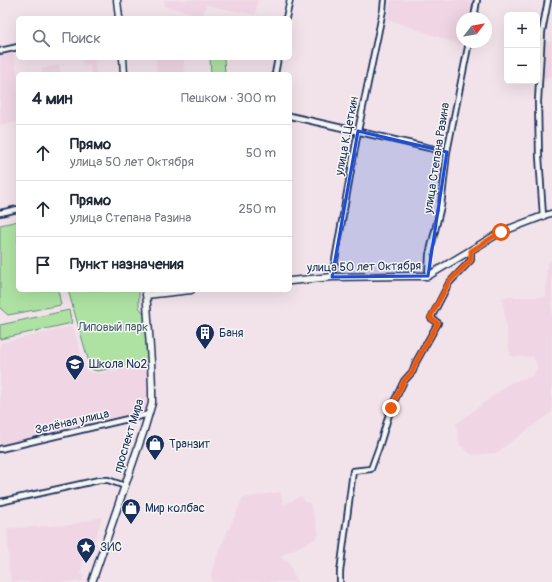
<!DOCTYPE html>
<html lang="ru">
<meta charset="utf-8">
<style>
body{margin:0;font-family:Pangolin,sans-serif;background:#f2f2f3;color:#1f2937}
.controls{position:absolute;right:12px;top:12px;display:grid;overflow:hidden;border-radius:6px;box-shadow:0 4px 16px #0002}
.controls button{width:36px;height:36px;display:grid;place-items:center;padding:0;border:0;border-bottom:1px solid #e0e1e3;background:#fff;color:#1f2937;font:20px sans-serif}
.compass{position:absolute;left:456px;top:12px;width:36px;height:36px;border-radius:50%;background:#fff;box-shadow:0 4px 16px #0002;rotate:59deg}
.stop{position:absolute;width:12px;height:12px;margin:-9px;border:3px solid #ea580c;border-radius:50%;background:#fff}
.stop.end{background:#ea580c;border-color:#fff;box-shadow:0 1px 4px #0008}
.list{margin:0;padding:0;list-style:none}
h2{display:flex;justify-content:space-between;align-items:center;height:52px;margin:0;padding:0 16px;font-size:17px}
h2 small{font-size:13px;font-weight:400;color:#747a83}
.list li{display:grid;grid-template-columns:26px 1fr auto;gap:12px;align-items:center;box-sizing:border-box;height:56px;padding:0 16px;border-top:1px solid #e0e1e3}
.list b{display:block;font-size:15px;white-space:nowrap}
.list p{margin:0;font-size:13px;white-space:nowrap;color:#747a83}
.list em{font-size:13px;font-style:normal;color:#747a83}
.icon{flex:none;width:22px;height:22px;fill:none;stroke:currentColor;stroke-width:2;stroke-linecap:round;stroke-linejoin:round}
.map{position:relative;flex:none;width:552px;height:582px;overflow:hidden}
.search{position:absolute;background:#fff;box-shadow:0 4px 16px #0002;left:16px;top:16px;width:276px;height:44px;display:flex;align-items:center;gap:10px;box-sizing:border-box;padding:0 14px;border-radius:6px;color:#747a83;font-size:15px}
.panel{position:absolute;background:#fff;box-shadow:0 4px 16px #0002;left:16px;top:72px;width:276px;height:220px;border-radius:6px}
.map>svg:first-child{display:block}
</style>
<div class="map">
<svg width="552" height="582" viewBox="0 0 552 582">
<rect width="100%" height="100%" fill="#f2e3ea"/>
<filter id="ink" filterUnits="userSpaceOnUse"><feTurbulence type="fractalNoise" baseFrequency=".025" numOctaves="2"/><feDisplacementMap in="SourceGraphic" scale="8" xChannelSelector="R" yChannelSelector="G"/><feConvolveMatrix kernelMatrix="1 2 1 2 8 2 1 2 1" color-interpolation-filters="sRGB"/></filter>
<g filter="url(#ink)">
<g fill="#f0d6e4">
<path d="M 164,0 L 258,0 L 255,15 L 206,5 L 203,18 L 189,18 L 189,12 L 164,6 Z"/>
<path d="M 391,0 L 472,0 L 469,18 L 462,18 L 462,42 L 465,42 L 464,46 L 387,19 Z"/>
<path d="M 552,41 L 552,76 L 543,79 L 544,43 Z"/>
<path d="M 12,51 L 18,75 L 18,122 L 0,125 L 0,54 Z"/>
<path d="M 81,58 L 94,58 L 96,74 L 91,74 L 90,64 L 83,65 Z"/>
<path d="M 156,58 L 184,58 L 184,74 L 157,74 Z"/>
<path d="M 59,65 L 61,74 L 42,74 L 41,69 Z"/>
<path d="M 552,259 L 552,412 L 496,453 L 472,455 L 460,445 L 456,424 L 511,382 L 531,377 L 538,368 L 533,357 L 510,356 L 502,297 L 546,297 L 547,264 Z"/>
<path d="M 73,326 L 85,367 L 90,373 L 100,373 L 149,363 L 150,401 L 147,412 L 0,445 L 0,343 Z"/>
<path d="M 280,492 L 284,504 L 302,496 L 304,501 L 310,503 L 319,533 L 315,539 L 281,556 L 284,561 L 287,559 L 297,582 L 212,582 L 211,572 L 224,539 L 243,498 Z"/>
<path d="M 102,517 L 90,558 L 84,556 L 81,573 L 84,575 L 82,582 L 11,582 L 9,569 L 7,528 L 69,525 Z"/>
</g>
<g fill="#aee2a3" stroke="#648880">
<path d="M 210,58 L 224,58 L 225,74 L 211,74 Z"/>
<path d="M 18,221 L 18,290 L 58,290 L 61,305 L 8,315 L 0,308 L 0,225 Z"/>
<path d="M 68,290 L 139,290 L 139,307 L 145,315 L 149,361 L 98,371 L 93,370 L 90,366 Z"/>
<path d="M 69,310 L 72,323 L 0,339 L 0,325 Z"/>
</g>
<g fill="none" stroke-linecap="round" stroke-linejoin="round">
<defs>
<g id="street">
<path d="M 548,0 L 542,32 L 538,101 L 539,156 L 543,216 L 552,213"/>
<path d="M 286,18 L 290,0"/>
<path d="M 474,18 L 477,0"/>
<path d="M 0,51 L 18,47"/>
<path d="M 275,74 L 278,58"/>
<path d="M 290,116 L 447,152"/>
<path d="M 0,213 L 18,209"/>
<path d="M 428,276 L 429,255 L 441,206 L 447,152 L 469,42"/>
<path d="M 332,277 L 358,131 L 383,10 L 384,0"/>
<path d="M 0,449 L 149,414"/>
<path d="M 0,502 L 99,480 L 108,480 L 125,486"/>
<path d="M 340,582 L 340,572 L 353,471 L 371,469 L 379,447 L 391,408 L 404,381 L 413,371 L 416,362 L 438,323 L 431,318 L 449,283 L 471,260 L 471,251"/>
</g>
<g id="secondary">
<path d="M 117,0 L 119,18"/>
<path d="M 123,58 L 124,74"/>
<path d="M 290,281 L 332,277 L 408,276 L 428,276 L 501,232 L 543,216"/>
<path d="M 146,295 L 191,290"/>
<path d="M 92,582 L 144,430 L 152,403 L 152,389 L 151,362 L 146,290"/>
</g>
</defs>
<use href="#street" stroke="#1b2f5e" stroke-width="8"/>
<use href="#secondary" stroke="#1b2f5e" stroke-width="9"/>
<use href="#street" stroke="#f6f6f2" stroke-width="4.5"/>
<use href="#secondary" stroke="#f6f6f2" stroke-width="6"/>
</g>
</g>
<g fill="none" stroke-linecap="round" stroke-linejoin="round" filter="url(#ink)">
<path stroke="#ea580c" stroke-width="5" d="M 391,408 L 404,381 L 413,371 L 416,362 L 438,323 L 430,318 L 449,282 L 471,260 L 471,251 L 501,232"/>
</g>
<path fill="#1d4ed8" fill-opacity="0.2" stroke="#1d4ed8" stroke-width="3" stroke-linejoin="round" d="M 358,131 L 447,152 L 428,276 L 332,277 Z"/>
<defs>
<symbol id="building-pin" viewBox="-11 -11 22 30"><path d="M0 17L-7.5 6A9.5 9.5 0 1 1 7.5 6Z" fill="#1b2f5e" stroke="#f6f6f2"/><path d="M-4-6H4V6H1V3H-1V6H-4ZM-2.5-4.3h1.7v1.8h-1.7ZM.8-4.3h1.7v1.8H.8ZM-2.5-1h1.7V.8h-1.7ZM.8-1h1.7V.8H.8Z" fill="#fff"/></symbol>
<symbol id="school-pin" viewBox="-11 -11 22 30"><path d="M0 17L-7.5 6A9.5 9.5 0 1 1 7.5 6Z" fill="#1b2f5e" stroke="#f6f6f2"/><path d="M0-5L7-2L0 1L-7-2ZM-4 1L0 2.5L4 1V4Q0 6-4 4Z" fill="#fff"/></symbol>
<symbol id="shop-pin" viewBox="-11 -11 22 30"><path d="M0 17L-7.5 6A9.5 9.5 0 1 1 7.5 6Z" fill="#1b2f5e" stroke="#f6f6f2"/><path d="M-5-2.5h2.3a2.7 3.5 0 0 1 5.4 0H5L5.5 6h-11ZM-1.5-2.5h3a1.5 2.3 0 0 0-3 0Z" fill="#fff"/></symbol>
<symbol id="sight-pin" viewBox="-11 -11 22 30"><path d="M0 17L-7.5 6A9.5 9.5 0 1 1 7.5 6Z" fill="#1b2f5e" stroke="#f6f6f2"/><path d="M0-6L1.8-2.2L6-1.7L2.9 1.2L3.7 5.4L0 3.3L-3.7 5.4L-2.9 1.2L-6-1.7L-1.8-2.2Z" fill="#fff"/></symbol>
</defs>
<g fill-rule="evenodd">
<use href="#building-pin" x="194" y="322" width="22" height="30"/>
<use href="#school-pin" x="64" y="353" width="22" height="30"/>
<use href="#shop-pin" x="144" y="433" width="22" height="30"/>
<use href="#shop-pin" x="120" y="497" width="22" height="30"/>
<use href="#sight-pin" x="75" y="536" width="22" height="30"/>
</g>
<g text-anchor="middle" dominant-baseline="central" stroke-width="3" stroke-linejoin="round" paint-order="stroke">
<g font-size="12" fill="#1b2f5e" stroke="#f6f6f2">
<text transform="translate(347 136) rotate(-79)">улица К.Цеткин</text>
<text transform="translate(437 158) rotate(-81)">улица Степана Разина</text>
<text transform="translate(364 267) rotate(-1)">улица 50 лет Октября</text>
<text transform="translate(72 422) rotate(-13)">Зелёная улица</text>
<text transform="translate(129 436) rotate(-73)">проспект Мира</text>
</g>
<g font-size="12" fill="#405c6f" stroke="#f6f6f2">
<text x="113" y="327">Липовый парк</text>
</g>
<g font-size="12" fill="#1b2f5e" stroke="#f6f6f2" text-anchor="start">
<text x="219" y="333">Баня</text>
<text x="89" y="364">Школа №2</text>
<text x="169" y="444">Транзит</text>
<text x="145" y="508">Мир колбас</text>
<text x="100" y="547">ЗИС</text>
</g>
</g>
</svg>
<div class="controls">
<button>+</button>
<button>−</button>
</div>
<svg class="compass" viewBox="-18 -18 36 36"><path d="M0-13l5 13h-10z" fill="#e53935"/><path d="M0 13l5-13h-10z" fill="#747a83"/></svg>
<div class="stop" style="left:501px;top:232px"></div>
<div class="stop end" style="left:391px;top:408px"></div>
<div class="search"><svg class="icon" aria-label="search" viewBox="0 0 24 24"><circle cx="10" cy="10" r="6"/><path d="M15 15l6 6"/></svg>Поиск</div>
<section class="panel">
<h2>4 мин<small>Пешком · 300 m</small></h2>
<ul class="list">
<li><svg class="icon" aria-label="ahead" viewBox="0 0 24 24"><path d="M12 20V5M6 11l6-6 6 6"/></svg><div><b>Прямо</b><p>улица 50 лет Октября</p></div><em>50 m</em></li>
<li><svg class="icon" aria-label="ahead" viewBox="0 0 24 24"><path d="M12 20V5M6 11l6-6 6 6"/></svg><div><b>Прямо</b><p>улица Степана Разина</p></div><em>250 m</em></li>
<li><svg class="icon" aria-label="arrive" viewBox="0 0 24 24"><path d="M6 21V4h12l-3 4 3 4H6"/></svg><div><b>Пункт назначения</b></div></li>
</ul>
</section>
</div>
